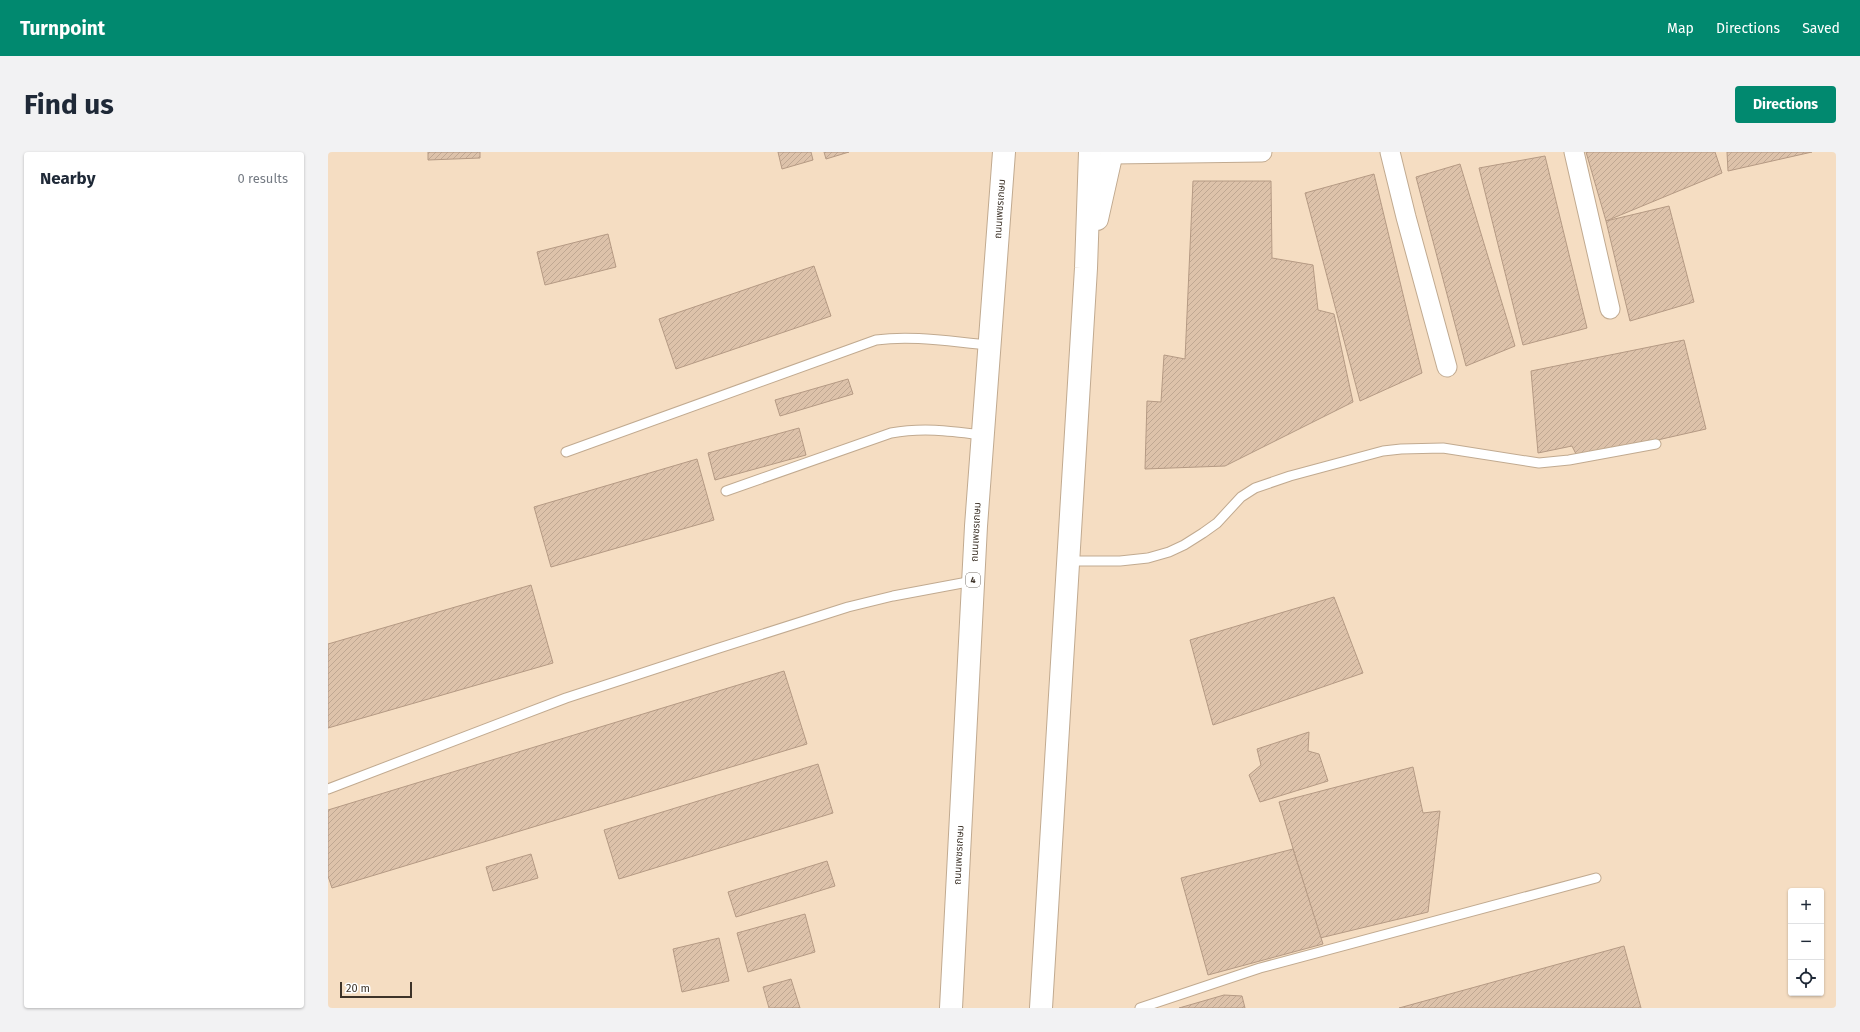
<!DOCTYPE html>
<meta charset="utf-8">
<style>
body{margin:0;font-family:"Fira Sans","Noto Sans Thai",sans-serif;background:#f2f2f3;color:#1f2937}
.controls{position:absolute;right:12px;bottom:12px;display:grid;overflow:hidden;border-radius:4px;box-shadow:0 1px 3px #0004}
.controls button{width:36px;height:36px;display:grid;place-items:center;padding:0;border:0;border-bottom:1px solid #e0e1e3;background:#fff;color:#1f2937;font:20px sans-serif}
.scale{position:absolute;left:12px;bottom:10px;width:72px;box-sizing:border-box;padding-left:4px;border:2px solid #3d3329;border-top:0;font-size:11px;line-height:14px;white-space:nowrap;color:#3d3329;-webkit-text-stroke:3px #fff;paint-order:stroke}
.list{margin:0;padding:0;list-style:none}
h2{display:flex;justify-content:space-between;align-items:center;height:52px;margin:0;padding:0 16px;font-size:17px}
h2 small{font-size:13px;font-weight:400;color:#747a83}
.icon{flex:none;width:22px;height:22px;fill:none;stroke:currentColor;stroke-width:2;stroke-linecap:round;stroke-linejoin:round}
.map{position:relative;flex:none;width:1508px;height:856px;overflow:hidden;border-radius:4px}
header{display:flex;align-items:center;gap:24px;box-sizing:border-box;height:56px;padding:0 20px;background:#01896f;color:#fff}
header strong{font-size:19px}
nav{display:flex;gap:22px;margin-inline-start:auto;font-size:14px}
.intro{display:flex;align-items:center;justify-content:space-between;box-sizing:border-box;height:96px;padding:0 24px}
h1{margin:0;font-size:28px}
.button{padding:10px 18px;border-radius:4px;background:#01896f;color:#fff;font-size:14px;font-weight:700}
main{display:flex;gap:24px;padding:0 24px}
aside{flex:1;background:#fff;border-radius:4px;box-shadow:0 1px 3px #0004}
.map>svg:first-child{display:block}
</style>
<header>
<strong>Turnpoint</strong>
<nav><a>Map</a><a>Directions</a><a>Saved</a></nav>
</header>
<div class="intro"><h1>Find us</h1><a class="button">Directions</a></div>
<main>
<aside>
<h2>Nearby<small>0 results</small></h2>
<ul class="list">
</ul>
</aside>
<div class="map">
<svg width="1508" height="856" viewBox="0 0 1508 856">
<defs>
<pattern id="building-hatch" width="6" height="6" patternUnits="userSpaceOnUse"><rect width="6" height="6" fill="#ddc2aa"/><path d="M-1 1l2-2M0 6l6-6M5 7l2-2" fill="none" stroke="#bfa792"/></pattern>
</defs>
<rect width="100%" height="100%" fill="#f5ddc2"/>
<g fill="url(#building-hatch)" stroke="#b59a84">
<path d="M 100,0 L 152,0 L 152,6 L 100,8 Z"/>
<path d="M 450,0 L 483,0 L 485,8 L 454,17 Z"/>
<path d="M 496,0 L 521,0 L 498,7 Z"/>
<path d="M 1258,0 L 1387,0 L 1394,21 L 1278,69 Z"/>
<path d="M 1399,0 L 1484,0 L 1400,19 Z"/>
<path d="M 1217,4 L 1259,176 L 1195,193 L 1151,16 Z"/>
<path d="M 1132,12 L 1187,194 L 1138,214 L 1088,25 Z"/>
<path d="M 1046,22 L 1094,221 L 1032,249 L 977,41 Z"/>
<path d="M 865,29 L 943,29 L 944,106 L 985,113 L 990,158 L 1006,162 L 1025,250 L 897,314 L 817,317 L 819,249 L 833,250 L 836,203 L 857,207 Z"/>
<path d="M 1341,54 L 1366,150 L 1302,169 L 1278,69 Z"/>
<path d="M 280,82 L 288,115 L 217,133 L 209,100 Z"/>
<path d="M 486,114 L 503,164 L 348,217 L 331,167 Z"/>
<path d="M 1356,188 L 1378,277 L 1250,306 L 1244,294 L 1210,301 L 1203,219 Z"/>
<path d="M 520,227 L 525,242 L 452,264 L 447,248 Z"/>
<path d="M 471,276 L 478,303 L 387,328 L 380,301 Z"/>
<path d="M 369,307 L 386,368 L 223,415 L 206,355 Z"/>
<path d="M 203,433 L 225,511 L 0,576 L 0,492 Z"/>
<path d="M 1006,445 L 1035,521 L 885,573 L 862,488 Z"/>
<path d="M 456,519 L 479,592 L 4,736 L 0,724 L 0,658 Z"/>
<path d="M 981,580 L 980,599 L 991,602 L 1000,629 L 932,650 L 921,623 L 933,613 L 929,597 Z"/>
<path d="M 490,612 L 505,661 L 291,727 L 276,678 Z"/>
<path d="M 1085,615 L 1095,661 L 1112,659 L 1100,760 L 992,786 L 951,650 Z"/>
<path d="M 965,697 L 995,792 L 880,823 L 853,726 Z"/>
<path d="M 203,702 L 210,726 L 165,739 L 158,715 Z"/>
<path d="M 499,709 L 507,734 L 408,765 L 400,740 Z"/>
<path d="M 477,762 L 487,800 L 420,820 L 409,781 Z"/>
<path d="M 391,786 L 401,829 L 354,840 L 345,797 Z"/>
<path d="M 1296,794 L 1313,856 L 1071,856 Z"/>
<path d="M 463,827 L 472,856 L 441,856 L 435,835 Z"/>
<path d="M 896,843 L 914,844 L 917,856 L 851,856 Z"/>
</g>
<g fill="none" stroke-linecap="round" stroke-linejoin="round">
<defs>
<g id="lane">
<path d="M 238,300 L 548,188 C 586,183 624,190 662,193"/>
<path d="M 398,339 L 563,281 C 595,275 623,279 655,283"/>
<path d="M 740,409 L 792,409 L 820,406 L 841,400 L 856,393 L 875,381 L 889,371 L 913,345 L 927,336 L 962,324 L 1055,299 L 1073,297 L 1115,296 L 1211,311 L 1241,308 L 1328,292"/>
<path d="M 0,637 L 238,546 L 388,497 L 520,455 L 565,444 L 645,429"/>
<path d="M 812,856 L 932,816 L 1268,726"/>
</g>
<g id="street">
<path d="M 1062,0 L 1078,65 L 1119,215"/>
<path d="M 1246,0 L 1282,157"/>
<path d="M 784,2 L 934,0"/>
</g>
<g id="highway">
<path d="M 769,67 L 784,0"/>
<path d="M 623,856 L 648,374 L 676,0"/>
<path d="M 713,856 L 758,116 L 762,0"/>
</g>
</defs>
<use href="#lane" stroke="#c1aa90" stroke-width="11"/>
<use href="#street" stroke="#c1aa90" stroke-width="21"/>
<use href="#highway" stroke="#c1aa90" stroke-width="24"/>
<use href="#lane" stroke="#fff" stroke-width="9"/>
<use href="#street" stroke="#fff" stroke-width="19"/>
<use href="#highway" stroke="#fff" stroke-width="22"/>
</g>
<g text-anchor="middle" dominant-baseline="central" stroke-width="3.5" stroke-linejoin="round" paint-order="stroke">
<rect fill="#fff" stroke="#777069" stroke-width="1" x="638" y="421" width="14" height="14" rx="3"/>
<g font-size="9" font-weight="bold" fill="#3d3329">
<text x="645" y="428">4</text>
</g>
<g font-size="10" fill="#3d3329" stroke="#fff">
<text transform="translate(672 57) rotate(-86)">ถนนเพชรเกษม</text>
<text transform="translate(648 380) rotate(-87)">ถนนเพชรเกษม</text>
<text transform="translate(631 703) rotate(-87)">ถนนเพชรเกษม</text>
</g>
</g>
</svg>
<div class="controls">
<button>+</button>
<button>−</button>
<button><svg class="icon" aria-label="locate" viewBox="0 0 24 24"><circle cx="12" cy="12" r="6"/><path d="M12 2v4M12 18v4M2 12h4M18 12h4"/></svg></button>
</div>
<div class="scale">20 m</div>
</div>
</main>
